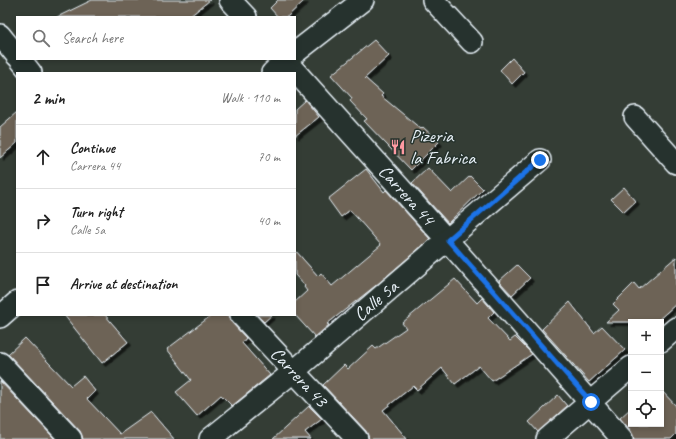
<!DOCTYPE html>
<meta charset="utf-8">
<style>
body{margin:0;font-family:Caveat,sans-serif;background:#f6f6f6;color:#222}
.controls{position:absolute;right:12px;bottom:12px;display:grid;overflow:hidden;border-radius:0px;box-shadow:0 2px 6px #0003}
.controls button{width:36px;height:36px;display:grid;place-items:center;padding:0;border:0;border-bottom:1px solid #e0e0e0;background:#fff;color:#222;font:20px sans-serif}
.stop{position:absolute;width:12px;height:12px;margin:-9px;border:3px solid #1a73e8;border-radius:50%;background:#fff}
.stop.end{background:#1a73e8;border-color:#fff;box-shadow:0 1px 4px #0008}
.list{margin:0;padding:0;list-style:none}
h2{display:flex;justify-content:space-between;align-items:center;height:52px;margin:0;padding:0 16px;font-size:17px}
h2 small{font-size:13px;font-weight:400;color:#767676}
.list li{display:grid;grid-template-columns:26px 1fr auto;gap:12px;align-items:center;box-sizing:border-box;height:64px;padding:0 16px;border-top:1px solid #e0e0e0}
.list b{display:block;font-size:15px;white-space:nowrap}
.list p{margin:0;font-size:13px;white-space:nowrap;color:#767676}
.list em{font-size:13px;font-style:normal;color:#767676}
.icon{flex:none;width:22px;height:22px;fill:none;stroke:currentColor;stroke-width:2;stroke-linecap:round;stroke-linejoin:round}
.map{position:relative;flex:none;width:676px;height:439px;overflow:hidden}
.search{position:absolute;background:#fff;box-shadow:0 2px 6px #0003;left:16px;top:16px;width:280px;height:44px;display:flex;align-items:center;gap:10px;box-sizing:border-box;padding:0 14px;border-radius:0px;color:#767676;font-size:15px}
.panel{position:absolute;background:#fff;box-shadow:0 2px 6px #0003;left:16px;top:72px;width:280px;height:244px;border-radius:0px}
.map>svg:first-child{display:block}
</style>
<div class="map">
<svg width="676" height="439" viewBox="0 0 676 439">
<defs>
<filter id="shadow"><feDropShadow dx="3.5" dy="3.5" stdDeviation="0" flood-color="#0009"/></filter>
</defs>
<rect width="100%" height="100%" fill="#343d35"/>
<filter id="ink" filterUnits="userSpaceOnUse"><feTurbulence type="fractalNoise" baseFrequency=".025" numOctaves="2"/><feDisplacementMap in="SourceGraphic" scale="8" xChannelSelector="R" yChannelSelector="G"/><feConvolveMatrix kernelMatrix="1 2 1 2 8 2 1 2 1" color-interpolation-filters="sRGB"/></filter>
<g filter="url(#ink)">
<g fill="#6d6456" stroke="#e8f1f8" filter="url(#shadow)">
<path d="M 92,0 L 210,0 L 189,17 L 57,17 Z"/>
<path d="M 278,0 L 305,0 L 287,17 L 278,17 L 270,8 Z"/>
<path d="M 374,40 L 389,56 L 365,78 L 383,94 L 381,96 L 421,129 L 423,127 L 439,142 L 411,170 L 364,121 L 367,119 L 350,101 L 352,98 L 331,75 Z"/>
<path d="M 512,58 L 524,72 L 512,84 L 500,70 Z"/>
<path d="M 305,100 L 319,117 L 295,136 L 295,109 Z"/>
<path d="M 17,112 L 17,143 L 0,158 L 0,127 Z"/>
<path d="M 428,168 L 452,193 L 470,176 L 483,189 L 448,223 L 412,183 Z"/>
<path d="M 366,169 L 384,192 L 386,190 L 430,239 L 379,283 L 327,324 L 329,325 L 315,337 L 295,315 L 295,302 L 307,291 L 304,287 L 305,286 L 295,275 L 295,250 L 318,276 L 321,273 L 332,286 L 381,245 L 350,210 L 341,217 L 328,199 Z"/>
<path d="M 624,187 L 636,201 L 624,212 L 611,199 Z"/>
<path d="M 676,257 L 676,304 L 656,322 L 606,322 L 619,310 L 613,304 L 634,283 L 639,289 Z"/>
<path d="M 517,265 L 530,278 L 512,295 L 499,281 Z"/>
<path d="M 455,279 L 477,303 L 482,298 L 494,312 L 488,318 L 510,341 L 515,337 L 532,354 L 492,381 L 479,366 L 455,384 L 442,368 L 417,390 L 413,386 L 383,410 L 407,439 L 369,439 L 366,431 L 323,385 L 344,365 L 348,369 L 373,346 L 376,349 L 406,328 L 402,323 Z"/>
<path d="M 570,302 L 594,333 L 602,326 L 625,350 L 589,382 L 542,329 Z"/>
<path d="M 64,315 L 105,315 L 128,342 L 102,363 Z"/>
<path d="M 212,315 L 229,315 L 232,323 L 246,338 L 242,343 L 270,375 L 232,406 L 221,395 L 197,416 L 176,392 L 191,380 L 167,349 Z"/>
<path d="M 257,315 L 272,315 L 264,322 Z"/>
<path d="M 25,338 L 71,386 L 83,376 L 95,391 L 87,399 L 120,434 L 151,412 L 174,439 L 83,439 L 80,431 L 8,354 Z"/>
<path d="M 0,381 L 55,439 L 0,439 Z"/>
<path d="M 661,390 L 676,406 L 676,434 L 671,439 L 634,439 L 631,431 L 620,418 L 631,408 L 631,424 L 661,424 Z"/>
<path d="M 558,395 L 567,406 L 538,432 L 529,422 Z"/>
<path d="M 309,406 L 322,419 L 305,432 L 311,439 L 273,439 Z"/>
</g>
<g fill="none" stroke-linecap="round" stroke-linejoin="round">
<defs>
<g id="street">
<path d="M 230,0 L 246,17"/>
<path d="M 433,0 L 472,42"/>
<path d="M 0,35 L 17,56"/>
<path d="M 295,53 L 363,0"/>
<path d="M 20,59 L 31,73"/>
<path id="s1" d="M 284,59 L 447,240 L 622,439"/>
<path d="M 272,73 L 287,59"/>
<path d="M 635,117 L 676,163"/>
<path id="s2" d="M 241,315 L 357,439"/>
<path d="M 0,317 L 17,302"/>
<path d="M 661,341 L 676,328"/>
<path d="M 0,363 L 71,439"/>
<path id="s3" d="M 210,439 L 293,372 L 540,160"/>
<path d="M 547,439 L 631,367"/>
</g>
</defs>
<use href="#street" stroke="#e8f1f8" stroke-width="24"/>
<use href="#street" stroke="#26332d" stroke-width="21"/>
</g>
</g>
<g fill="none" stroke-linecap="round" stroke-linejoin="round" filter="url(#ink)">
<path stroke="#1a73e8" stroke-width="5" d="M 540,160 L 448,240 L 591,402"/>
</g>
<defs>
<symbol id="restaurant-bare" viewBox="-9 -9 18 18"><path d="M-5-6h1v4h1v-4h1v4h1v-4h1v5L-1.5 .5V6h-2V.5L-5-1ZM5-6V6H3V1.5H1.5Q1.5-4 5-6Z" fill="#ff9aa2" stroke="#26332d" stroke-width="2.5" paint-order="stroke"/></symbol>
</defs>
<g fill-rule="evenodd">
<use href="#restaurant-bare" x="387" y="136" width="22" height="22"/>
</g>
<g text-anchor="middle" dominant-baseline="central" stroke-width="3" stroke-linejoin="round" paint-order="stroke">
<g font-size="19" fill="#e8f1f8" stroke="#26332d" text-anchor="start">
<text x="410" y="136">Pizeria<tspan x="410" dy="22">la Fabrica</tspan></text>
</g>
<g font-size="19" fill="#e8f1f8" stroke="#26332d">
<text stroke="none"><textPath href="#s1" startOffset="183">Carrera 44</textPath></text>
<text stroke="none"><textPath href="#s3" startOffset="216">Calle 5a</textPath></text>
<text stroke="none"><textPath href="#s2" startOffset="85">Carrera 43</textPath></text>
</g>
</g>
</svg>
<div class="controls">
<button>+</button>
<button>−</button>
<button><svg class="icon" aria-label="locate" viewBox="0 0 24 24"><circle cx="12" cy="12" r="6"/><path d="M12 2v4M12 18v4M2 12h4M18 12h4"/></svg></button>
</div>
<div class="stop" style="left:591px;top:402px"></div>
<div class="stop end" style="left:540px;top:160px"></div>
<div class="search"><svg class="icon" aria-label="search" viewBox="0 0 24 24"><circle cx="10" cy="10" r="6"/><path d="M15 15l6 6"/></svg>Search here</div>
<section class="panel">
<h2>2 min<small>Walk · 110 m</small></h2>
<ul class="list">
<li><svg class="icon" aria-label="ahead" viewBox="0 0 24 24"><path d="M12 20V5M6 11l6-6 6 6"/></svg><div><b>Continue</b><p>Carrera 44</p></div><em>70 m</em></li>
<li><svg class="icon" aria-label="right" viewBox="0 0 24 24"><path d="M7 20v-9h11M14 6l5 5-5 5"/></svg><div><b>Turn right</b><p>Calle 5a</p></div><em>40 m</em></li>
<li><svg class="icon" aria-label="arrive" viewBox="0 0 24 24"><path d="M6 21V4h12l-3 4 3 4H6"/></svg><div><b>Arrive at destination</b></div></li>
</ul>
</section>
</div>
